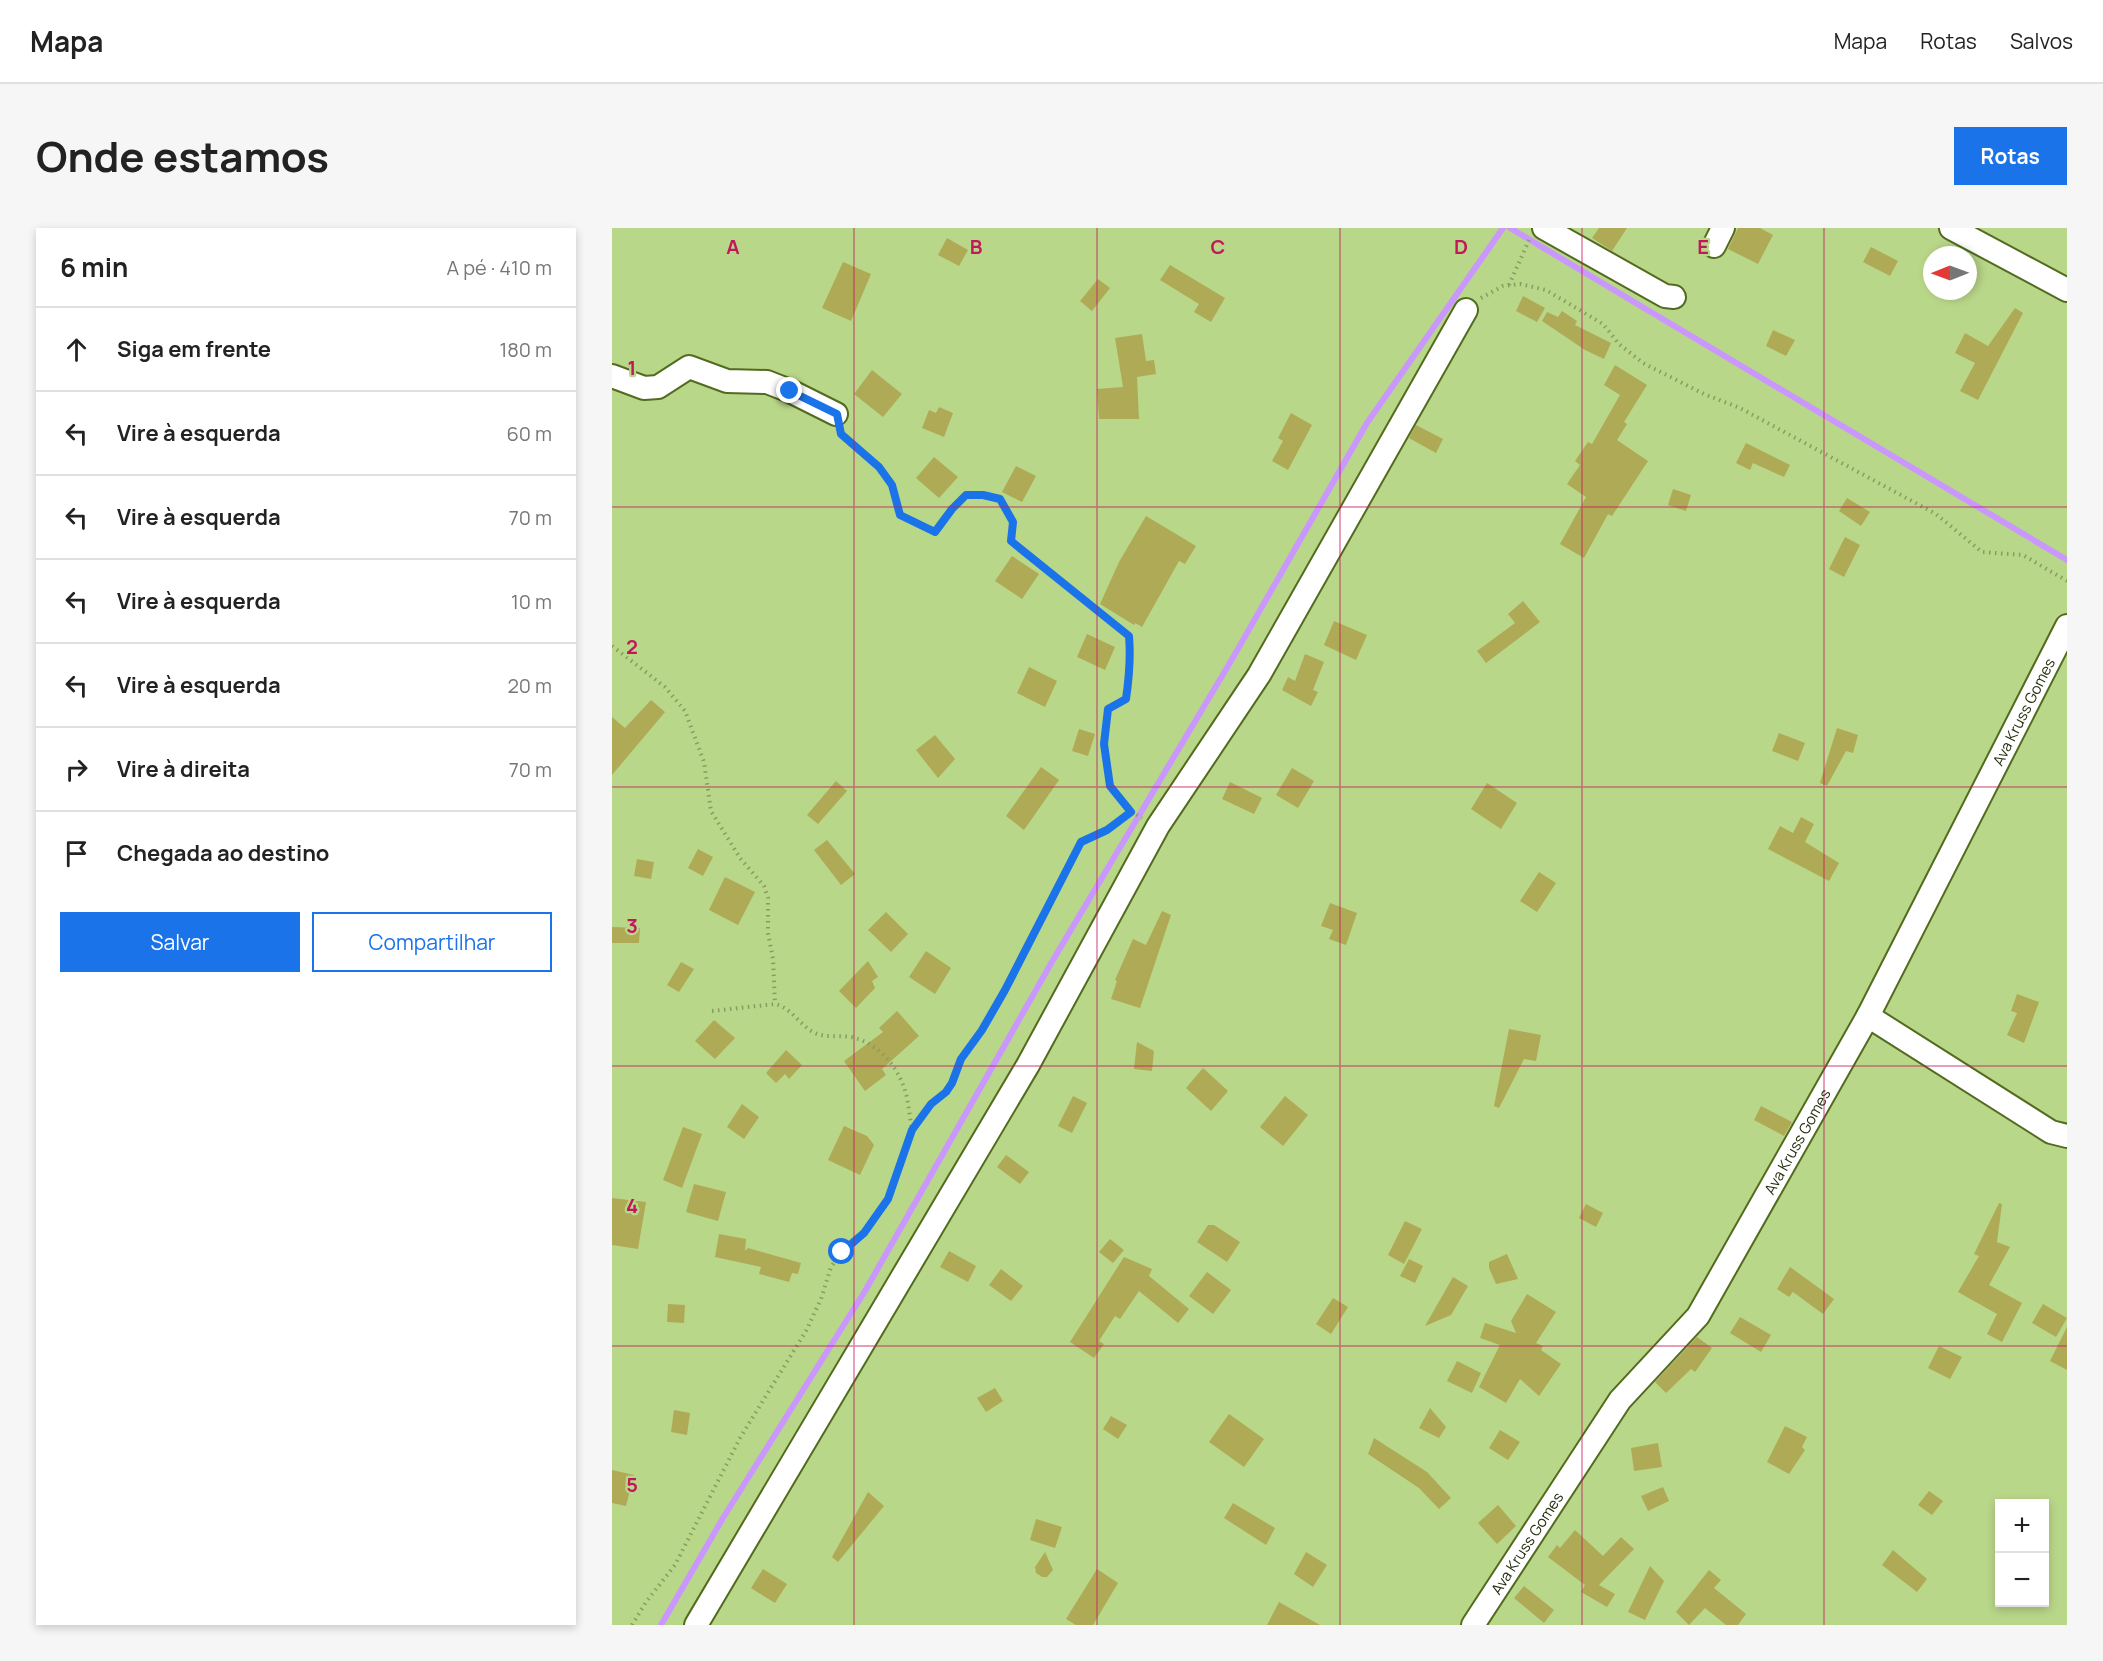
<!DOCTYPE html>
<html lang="pt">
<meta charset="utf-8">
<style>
body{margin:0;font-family:Manrope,sans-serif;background:#f6f6f6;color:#222}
.controls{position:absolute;right:18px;bottom:18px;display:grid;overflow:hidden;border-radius:0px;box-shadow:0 3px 9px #0003}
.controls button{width:54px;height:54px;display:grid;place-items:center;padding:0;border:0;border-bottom:2px solid #e0e0e0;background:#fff;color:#222;font:30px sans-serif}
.compass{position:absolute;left:1311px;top:18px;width:54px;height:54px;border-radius:50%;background:#fff;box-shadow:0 3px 9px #0003;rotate:269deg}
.stop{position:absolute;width:18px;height:18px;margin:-14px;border:4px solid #1a73e8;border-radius:50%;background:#fff}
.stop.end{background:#1a73e8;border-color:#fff;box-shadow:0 2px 6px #0008}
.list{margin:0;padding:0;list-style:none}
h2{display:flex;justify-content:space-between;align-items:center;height:78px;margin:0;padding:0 24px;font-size:26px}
h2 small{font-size:20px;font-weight:400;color:#767676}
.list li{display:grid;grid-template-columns:39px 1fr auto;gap:18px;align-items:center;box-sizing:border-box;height:84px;padding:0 24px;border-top:2px solid #e0e0e0}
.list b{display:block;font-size:22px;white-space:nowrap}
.list em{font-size:20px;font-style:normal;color:#767676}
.actions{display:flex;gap:12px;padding:18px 24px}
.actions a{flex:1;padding:14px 0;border:2px solid #1a73e8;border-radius:0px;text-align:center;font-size:21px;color:#1a73e8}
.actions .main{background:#1a73e8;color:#fff}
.icon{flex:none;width:33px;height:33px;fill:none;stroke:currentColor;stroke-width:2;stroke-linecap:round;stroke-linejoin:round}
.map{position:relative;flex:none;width:1455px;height:1397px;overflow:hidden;border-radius:0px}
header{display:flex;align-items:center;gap:36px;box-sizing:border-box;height:84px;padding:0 30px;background:#fff;border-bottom:2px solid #e0e0e0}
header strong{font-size:28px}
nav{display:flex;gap:33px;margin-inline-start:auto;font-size:21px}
.intro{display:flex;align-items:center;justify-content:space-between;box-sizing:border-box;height:144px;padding:0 36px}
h1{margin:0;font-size:42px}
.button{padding:15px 27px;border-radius:0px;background:#1a73e8;color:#fff;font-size:21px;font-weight:700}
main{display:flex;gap:36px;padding:0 36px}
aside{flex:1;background:#fff;border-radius:0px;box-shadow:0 3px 9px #0003}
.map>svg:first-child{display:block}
</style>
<header>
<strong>Mapa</strong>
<nav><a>Mapa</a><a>Rotas</a><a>Salvos</a></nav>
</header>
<div class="intro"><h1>Onde estamos</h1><a class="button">Rotas</a></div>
<main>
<aside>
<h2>6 min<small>A pé · 410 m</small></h2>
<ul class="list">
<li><svg class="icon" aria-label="ahead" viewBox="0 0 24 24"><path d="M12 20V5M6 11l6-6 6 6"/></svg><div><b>Siga em frente</b></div><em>180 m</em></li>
<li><svg class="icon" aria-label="left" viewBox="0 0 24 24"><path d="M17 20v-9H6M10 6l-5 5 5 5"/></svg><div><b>Vire à esquerda</b></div><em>60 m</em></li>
<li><svg class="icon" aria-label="left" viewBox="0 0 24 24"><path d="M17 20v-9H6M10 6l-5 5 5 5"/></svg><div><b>Vire à esquerda</b></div><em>70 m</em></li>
<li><svg class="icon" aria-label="left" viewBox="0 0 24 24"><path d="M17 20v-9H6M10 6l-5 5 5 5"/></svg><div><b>Vire à esquerda</b></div><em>10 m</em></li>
<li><svg class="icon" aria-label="left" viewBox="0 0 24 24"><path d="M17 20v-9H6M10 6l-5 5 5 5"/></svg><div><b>Vire à esquerda</b></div><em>20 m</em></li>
<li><svg class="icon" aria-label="right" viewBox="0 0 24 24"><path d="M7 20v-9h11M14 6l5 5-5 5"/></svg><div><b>Vire à direita</b></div><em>70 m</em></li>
<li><svg class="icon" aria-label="arrive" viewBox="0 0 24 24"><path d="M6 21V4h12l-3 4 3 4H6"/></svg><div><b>Chegada ao destino</b></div></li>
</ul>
<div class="actions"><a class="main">Salvar</a><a>Compartilhar</a></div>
</aside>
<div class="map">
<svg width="1455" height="1397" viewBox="0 0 1455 1397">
<rect width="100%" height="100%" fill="#b9d789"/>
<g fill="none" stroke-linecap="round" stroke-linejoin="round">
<g stroke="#ca97fe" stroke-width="6">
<path d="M 898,0 L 1455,332"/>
<path d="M 49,1397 L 111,1290 L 253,1063 L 441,732 L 619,433 L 755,195 L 891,0"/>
</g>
</g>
<g fill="#afaa56">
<path d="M 987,0 L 1015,0 L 1000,23 L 980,10 Z"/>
<path d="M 1126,0 L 1148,0 L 1161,7 L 1146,36 L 1116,21 Z"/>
<path d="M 335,10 L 356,22 L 347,38 L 326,27 Z"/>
<path d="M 1259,19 L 1286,33 L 1278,48 L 1251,34 Z"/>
<path d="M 231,34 L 259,46 L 239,93 L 210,80 Z"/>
<path d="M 558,37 L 613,70 L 599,94 L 582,84 L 587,76 L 548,52 Z"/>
<path d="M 486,51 L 498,60 L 480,83 L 468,73 Z"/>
<path d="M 911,68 L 933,80 L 925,94 L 904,83 Z"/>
<path d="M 1403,80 L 1411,85 L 1366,172 L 1348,163 L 1363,135 L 1343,125 L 1353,105 L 1376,118 Z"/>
<path d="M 950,83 L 965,93 L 963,97 L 999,115 L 992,131 L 973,122 L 930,93 L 935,84 L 946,89 Z"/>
<path d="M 1161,102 L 1183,112 L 1174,128 L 1154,118 Z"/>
<path d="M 530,106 L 534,133 L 542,132 L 544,146 L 525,149 L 527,191 L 487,191 L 485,161 L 511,159 L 503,110 Z"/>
<path d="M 1003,137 L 1035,157 L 1012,194 L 1015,196 L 1005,212 L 1036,233 L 1000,288 L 996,286 L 972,330 L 948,316 L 974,269 L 955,256 L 968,237 L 963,233 L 976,214 L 980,216 L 1008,167 L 992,157 Z"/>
<path d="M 260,142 L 290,166 L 271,189 L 242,166 Z"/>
<path d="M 327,179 L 341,185 L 332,209 L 310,200 L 317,182 L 324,185 Z"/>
<path d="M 679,185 L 700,197 L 676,242 L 660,233 L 671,213 L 666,210 Z"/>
<path d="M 804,197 L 831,211 L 824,225 L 797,210 Z"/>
<path d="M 1134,215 L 1178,237 L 1172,249 L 1141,235 L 1138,242 L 1124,235 Z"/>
<path d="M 322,229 L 346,249 L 327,270 L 304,250 Z"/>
<path d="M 404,238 L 424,248 L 410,274 L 390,264 Z"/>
<path d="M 1061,261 L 1079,267 L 1074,283 L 1056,277 Z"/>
<path d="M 1235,270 L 1258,284 L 1249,298 L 1227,283 Z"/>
<path d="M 534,288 L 584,318 L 573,336 L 567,333 L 530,399 L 523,395 L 522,397 L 488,376 L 507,334 Z"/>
<path d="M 1233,309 L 1248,317 L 1232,349 L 1217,341 Z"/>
<path d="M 400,328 L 427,346 L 410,371 L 383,353 Z"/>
<path d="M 911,373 L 928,394 L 874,435 L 865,423 L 903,395 L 896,386 Z"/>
<path d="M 722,393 L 755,407 L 744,432 L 712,417 Z"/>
<path d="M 475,406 L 503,419 L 493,442 L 465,429 Z"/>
<path d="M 693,426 L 712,434 L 701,462 L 706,464 L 699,478 L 670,462 L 676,449 L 683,453 Z"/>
<path d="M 417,439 L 445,453 L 433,479 L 405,465 Z"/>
<path d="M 39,472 L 53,484 L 0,547 L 0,489 L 13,500 Z"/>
<path d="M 1225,500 L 1246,507 L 1241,525 L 1234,523 L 1215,558 L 1208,555 Z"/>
<path d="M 467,501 L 483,506 L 476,528 L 460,523 Z"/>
<path d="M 1167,505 L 1193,515 L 1186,533 L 1160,523 Z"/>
<path d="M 323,507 L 343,531 L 326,550 L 304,522 Z"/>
<path d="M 429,539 L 447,552 L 412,602 L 394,588 Z"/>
<path d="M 680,540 L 702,553 L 686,580 L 664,567 Z"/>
<path d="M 224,553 L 235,563 L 206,596 L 195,587 Z"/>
<path d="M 618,554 L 650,570 L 642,586 L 610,571 Z"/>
<path d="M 875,555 L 905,575 L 889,601 L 859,581 Z"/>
<path d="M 1189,589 L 1202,596 L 1193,614 L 1227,635 L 1217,653 L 1156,621 L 1168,598 L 1181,605 Z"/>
<path d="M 215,612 L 243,646 L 229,657 L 202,622 Z"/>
<path d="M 86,621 L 101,629 L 91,648 L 76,640 Z"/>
<path d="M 25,631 L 42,634 L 39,651 L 22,648 Z"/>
<path d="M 927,644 L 944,655 L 925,684 L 908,673 Z"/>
<path d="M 113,649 L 143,664 L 126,697 L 97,682 Z"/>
<path d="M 718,675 L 745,685 L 734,717 L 717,711 L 721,702 L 709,698 Z"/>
<path d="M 550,683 L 559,687 L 528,780 L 499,771 L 505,753 L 503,752 L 521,711 L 534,717 Z"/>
<path d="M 274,684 L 296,706 L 279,724 L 256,702 Z"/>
<path d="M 0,699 L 28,700 L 27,715 L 0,715 Z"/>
<path d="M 314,723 L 339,740 L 323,766 L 297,749 Z"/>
<path d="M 256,733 L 266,749 L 260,753 L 263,760 L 244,780 L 227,763 Z"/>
<path d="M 69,734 L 82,741 L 67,764 L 55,757 Z"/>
<path d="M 1405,766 L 1427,774 L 1412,815 L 1395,807 L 1405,785 L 1399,783 Z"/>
<path d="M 285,783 L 307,808 L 270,841 L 274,847 L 253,863 L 232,833 L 271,804 L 267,800 Z"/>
<path d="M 102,792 L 123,810 L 103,831 L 83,813 Z"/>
<path d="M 897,801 L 929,807 L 924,833 L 912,831 L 887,880 L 882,878 Z"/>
<path d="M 525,814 L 542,823 L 540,843 L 522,841 Z"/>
<path d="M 174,822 L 190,837 L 177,851 L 173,846 L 164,855 L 154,845 Z"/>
<path d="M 591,840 L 616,863 L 599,883 L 574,860 Z"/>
<path d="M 461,868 L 475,875 L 460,905 L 446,898 Z"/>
<path d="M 673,868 L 696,887 L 671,918 L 648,899 Z"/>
<path d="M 130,876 L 147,889 L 132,911 L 115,899 Z"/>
<path d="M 1149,878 L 1180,894 L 1172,908 L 1142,892 Z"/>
<path d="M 232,898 L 255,908 L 262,917 L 248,947 L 216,932 Z"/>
<path d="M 71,899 L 90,906 L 70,960 L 51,952 Z"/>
<path d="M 394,927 L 417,944 L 408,956 L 385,939 Z"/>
<path d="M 82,956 L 114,964 L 106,993 L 74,984 Z"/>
<path d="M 0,970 L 34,974 L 26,1021 L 0,1017 Z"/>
<path d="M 1387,975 L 1390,976 L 1385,1014 L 1398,1019 L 1377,1057 L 1410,1075 L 1390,1114 L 1375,1106 L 1385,1086 L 1346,1064 L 1367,1028 L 1362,1026 Z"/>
<path d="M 974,976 L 991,985 L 984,999 L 967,990 Z"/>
<path d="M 793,993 L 810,1001 L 792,1036 L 776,1027 Z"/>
<path d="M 596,997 L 602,997 L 628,1014 L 615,1034 L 585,1014 Z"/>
<path d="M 107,1006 L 134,1011 L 133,1023 L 136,1020 L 189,1035 L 186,1046 L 180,1045 L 177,1054 L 147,1046 L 149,1039 L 103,1029 Z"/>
<path d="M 498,1011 L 512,1022 L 501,1035 L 487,1024 Z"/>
<path d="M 337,1023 L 364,1038 L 356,1054 L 328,1039 Z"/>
<path d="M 895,1026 L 906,1051 L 884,1056 L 877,1040 L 877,1034 Z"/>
<path d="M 512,1029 L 540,1041 L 537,1048 L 577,1081 L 566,1095 L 527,1063 L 508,1091 L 503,1088 L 487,1113 L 492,1116 L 482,1130 L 458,1114 Z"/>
<path d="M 797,1031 L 811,1038 L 803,1055 L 788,1048 Z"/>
<path d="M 1178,1039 L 1222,1071 L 1211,1086 L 1181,1064 L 1177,1069 L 1165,1061 Z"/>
<path d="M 389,1041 L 411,1058 L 399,1073 L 377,1057 Z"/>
<path d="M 595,1044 L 619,1062 L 601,1086 L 577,1068 Z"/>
<path d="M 841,1049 L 856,1058 L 839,1087 L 813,1098 Z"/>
<path d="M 915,1066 L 944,1084 L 924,1115 L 931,1118 L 929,1122 L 949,1136 L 927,1168 L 908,1151 L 894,1175 L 867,1159 L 888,1117 L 868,1110 L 873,1095 L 904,1105 L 899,1093 Z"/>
<path d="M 721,1070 L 736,1079 L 719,1106 L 704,1096 Z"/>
<path d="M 56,1076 L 73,1077 L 72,1095 L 55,1094 Z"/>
<path d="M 1431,1076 L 1455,1090 L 1444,1109 L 1420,1095 Z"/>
<path d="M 1128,1089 L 1159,1107 L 1149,1124 L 1118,1105 Z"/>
<path d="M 1455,1099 L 1455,1142 L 1438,1133 Z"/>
<path d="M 1085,1109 L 1100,1120 L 1083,1144 L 1079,1141 L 1054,1165 L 1043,1154 Z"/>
<path d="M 1327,1118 L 1350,1129 L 1338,1151 L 1316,1140 Z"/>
<path d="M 845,1133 L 869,1145 L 860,1165 L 835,1153 Z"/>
<path d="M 383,1160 L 391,1173 L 374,1184 L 365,1170 Z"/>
<path d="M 818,1180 L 834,1199 L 827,1210 L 807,1200 Z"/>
<path d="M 62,1182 L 78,1185 L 75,1207 L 59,1204 Z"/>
<path d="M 617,1186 L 652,1211 L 632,1239 L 597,1214 Z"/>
<path d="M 499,1188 L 515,1197 L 506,1211 L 491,1201 Z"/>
<path d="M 1173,1198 L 1195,1209 L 1190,1219 L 1193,1222 L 1177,1246 L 1155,1234 Z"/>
<path d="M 888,1202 L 908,1214 L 896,1232 L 877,1220 Z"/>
<path d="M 762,1210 L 815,1244 L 839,1270 L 827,1281 L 807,1260 L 756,1226 Z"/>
<path d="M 1046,1215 L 1050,1239 L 1022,1243 L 1019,1220 Z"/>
<path d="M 0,1242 L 22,1247 L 14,1278 L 0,1275 Z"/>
<path d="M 1051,1259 L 1057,1273 L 1036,1283 L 1029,1268 Z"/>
<path d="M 1317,1263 L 1331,1273 L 1320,1287 L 1306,1277 Z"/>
<path d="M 256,1264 L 272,1278 L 226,1334 L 220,1329 Z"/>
<path d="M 621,1275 L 663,1300 L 654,1317 L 612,1290 Z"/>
<path d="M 886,1277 L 904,1298 L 885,1316 L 866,1295 Z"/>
<path d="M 424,1291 L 450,1299 L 443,1320 L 418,1312 Z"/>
<path d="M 963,1302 L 991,1328 L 1009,1309 L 1022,1321 L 987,1357 L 1003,1366 L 995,1379 L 969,1364 L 973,1357 L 936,1329 L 945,1317 L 948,1320 Z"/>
<path d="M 1281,1322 L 1315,1351 L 1305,1364 L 1270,1337 Z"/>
<path d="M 433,1324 L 441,1342 L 435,1349 L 430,1349 L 424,1345 L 423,1339 Z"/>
<path d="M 694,1324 L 715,1337 L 701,1359 L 682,1346 Z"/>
<path d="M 1038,1338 L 1052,1353 L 1033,1392 L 1016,1384 Z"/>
<path d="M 151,1341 L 175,1356 L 163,1375 L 139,1360 Z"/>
<path d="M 485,1341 L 506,1355 L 481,1397 L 464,1397 L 454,1391 Z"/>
<path d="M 1097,1342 L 1109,1352 L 1102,1360 L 1134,1386 L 1126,1397 L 1114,1397 L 1093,1380 L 1077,1397 L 1064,1384 Z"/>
<path d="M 912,1358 L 942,1382 L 932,1395 L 902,1370 Z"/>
<path d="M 667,1374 L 708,1397 L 655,1397 Z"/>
</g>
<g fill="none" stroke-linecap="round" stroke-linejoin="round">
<defs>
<g id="minor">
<path d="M 932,0 L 1053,68 L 1062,69"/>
<path d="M 1339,0 L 1455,62"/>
<path d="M 1102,18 L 1111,0"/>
<path d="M 0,148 L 32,160 L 46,159 L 77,139 L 115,153 L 155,154 L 178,163 L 224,186"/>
<path d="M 1256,788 L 1439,904 L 1455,908"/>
<path d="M 84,1397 L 416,837 L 546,598 L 647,447 L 854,82"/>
<path id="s1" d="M 861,1397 L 1008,1172 L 1086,1088 L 1256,788 L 1455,398"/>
</g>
</defs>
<use href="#minor" stroke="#526b1e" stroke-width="26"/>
<g stroke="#869d5f" stroke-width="4" stroke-dasharray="1.5 4.5" stroke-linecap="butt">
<path d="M 897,57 L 917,12"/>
<path d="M 869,70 L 891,58 L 908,56 L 934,62 L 991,96 L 1007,116 L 1031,135 L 1092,166 L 1128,180 L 1324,286 L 1370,324 L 1411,327 L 1455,353"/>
<path d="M 228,205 L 267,239 L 280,257 L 288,287 L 323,304 L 340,281 L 354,267 L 371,267 L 389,271 L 401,294 L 399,313 L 517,408 L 518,439 L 514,471 L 496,481 C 492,523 488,567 530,590"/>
<path d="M 0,418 L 53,459 L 73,483 L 92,534 L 99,583 L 128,630 L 152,658 L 156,670 L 156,705 L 161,731 L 163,776"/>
<path d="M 100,783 L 163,776 C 180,780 188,798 203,805 C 214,810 227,807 239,809 C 268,815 289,842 295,870 C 297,880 298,891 300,901"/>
<path d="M 20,1397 L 34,1374 L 63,1337 L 128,1210 L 194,1103 L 209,1071 L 219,1039 L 230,1024 L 261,995 L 276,971 L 300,902 L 319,876 L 334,864 L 340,855 L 349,831 L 370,802 L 393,762 L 469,614 L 495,602 L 519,584"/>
</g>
<use href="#minor" stroke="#fff" stroke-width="22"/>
</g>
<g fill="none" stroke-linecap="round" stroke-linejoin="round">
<path stroke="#1a73e8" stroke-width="8" d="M 178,163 L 225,186 L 229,206 L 267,239 L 280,257 L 288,287 L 323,304 L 340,281 L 354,267 L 371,267 L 388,271 L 401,294 L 399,313 L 517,408 C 519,430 517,450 514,471 L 496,481 L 492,516 L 498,558 L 519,584 L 495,602 L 469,614 L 393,762 L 370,802 L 349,831 L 340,855 L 334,864 L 319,876 L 300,902 L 276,971 L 252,1005 L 230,1024"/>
</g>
<path fill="none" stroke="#c2185b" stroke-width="1.5" stroke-opacity="0.55" d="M 242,0 L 242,1397M 485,0 L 485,1397M 728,0 L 728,1397M 970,0 L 970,1397M 1212,0 L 1212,1397M 0,279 L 1455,279M 0,559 L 1455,559M 0,838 L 1455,838M 0,1118 L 1455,1118"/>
<g text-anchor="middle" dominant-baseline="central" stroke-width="4.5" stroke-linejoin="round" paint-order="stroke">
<g font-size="15" fill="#232e0f" stroke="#b9d789">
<text stroke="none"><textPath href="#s1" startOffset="1070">Ava Kruss Gomes</textPath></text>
<text stroke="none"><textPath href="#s1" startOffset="584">Ava Kruss Gomes</textPath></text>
<text stroke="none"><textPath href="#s1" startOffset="98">Ava Kruss Gomes</textPath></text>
</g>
</g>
<g font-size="20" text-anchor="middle" font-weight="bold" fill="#c2185b" stroke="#b9d789" stroke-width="4.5" stroke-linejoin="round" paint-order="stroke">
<text x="121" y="26">A</text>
<text x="364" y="26">B</text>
<text x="606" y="26">C</text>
<text x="849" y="26">D</text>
<text x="1091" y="26">E</text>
<text x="20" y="147">1</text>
<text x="20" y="426">2</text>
<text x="20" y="705">3</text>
<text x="20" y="985">4</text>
<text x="20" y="1264">5</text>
</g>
</svg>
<div class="controls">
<button>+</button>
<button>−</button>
</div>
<svg class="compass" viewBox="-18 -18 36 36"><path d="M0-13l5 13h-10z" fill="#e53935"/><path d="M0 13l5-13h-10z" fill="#767676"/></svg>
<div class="stop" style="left:230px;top:1024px"></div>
<div class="stop end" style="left:178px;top:163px"></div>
</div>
</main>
